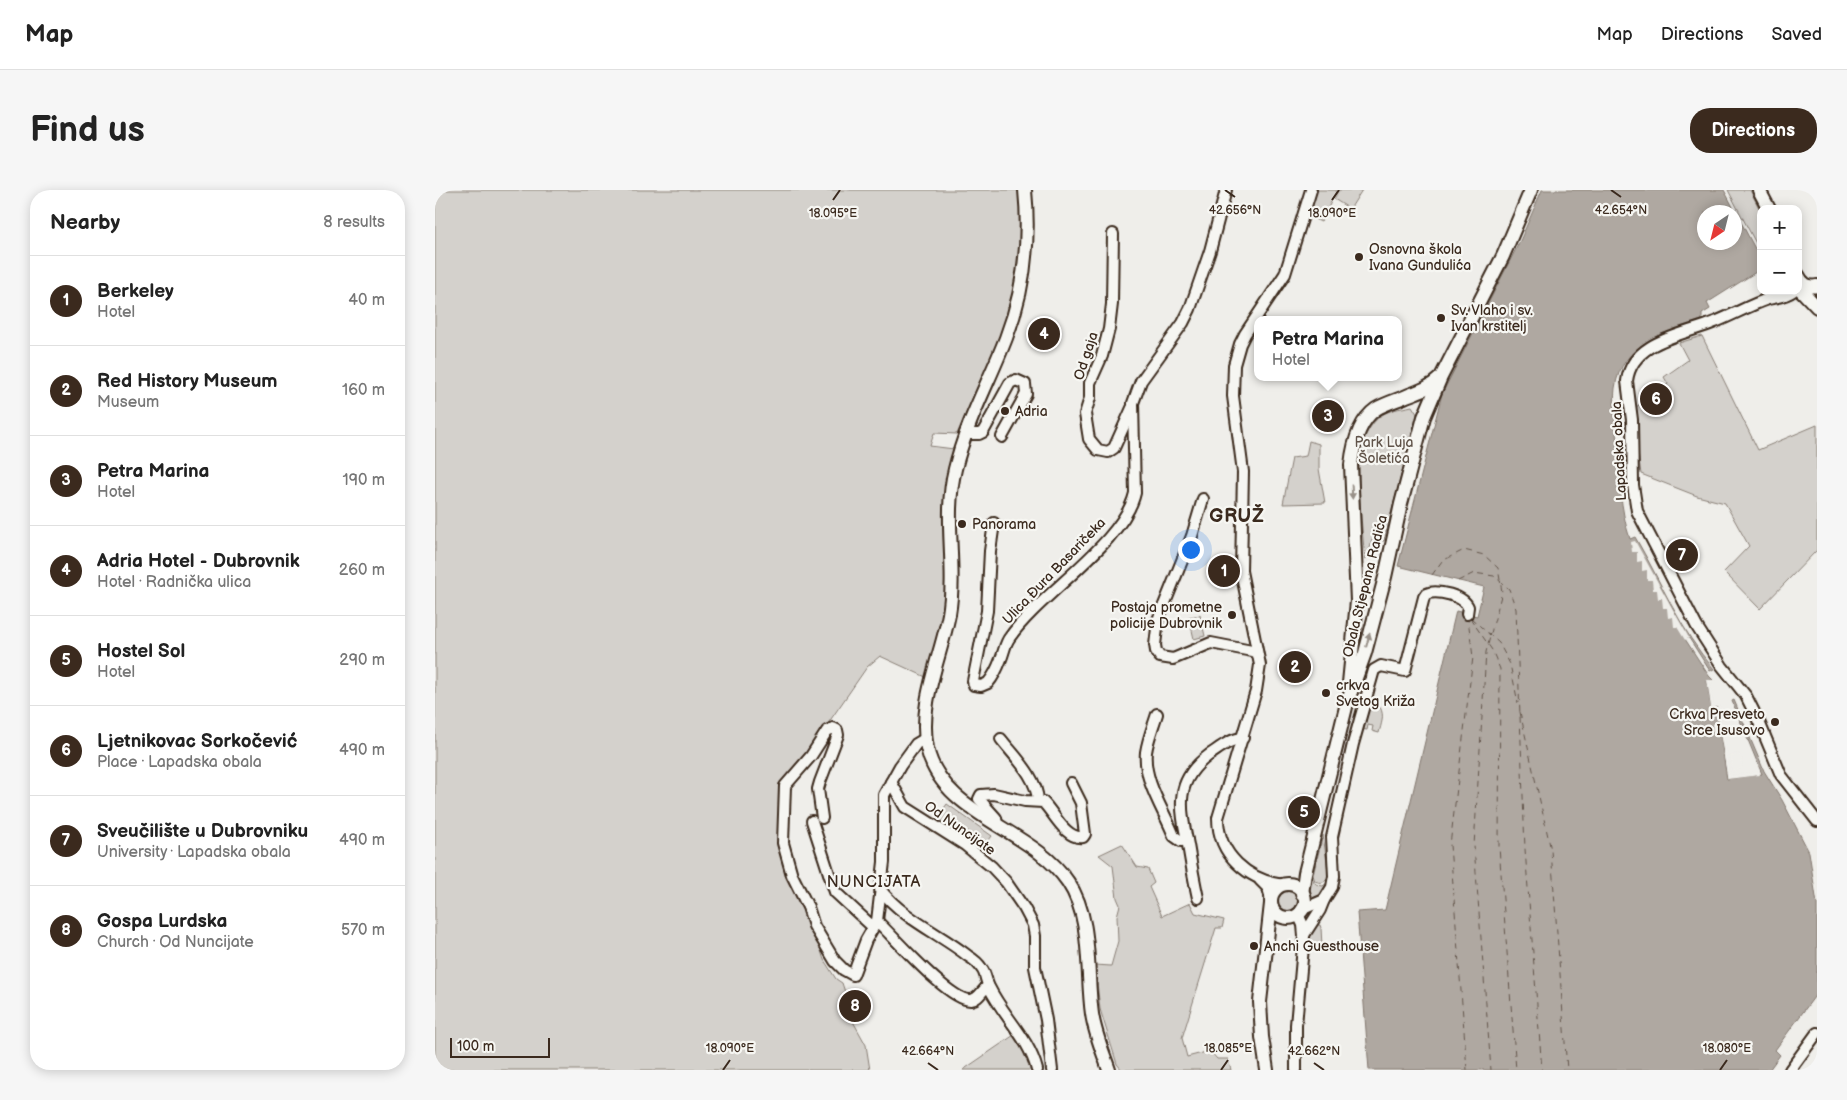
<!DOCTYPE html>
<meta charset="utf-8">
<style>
body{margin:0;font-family:"Balsamiq Sans",sans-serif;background:#f6f6f6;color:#222}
.controls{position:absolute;right:15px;top:15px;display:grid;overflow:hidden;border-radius:10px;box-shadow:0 2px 12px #0003}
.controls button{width:45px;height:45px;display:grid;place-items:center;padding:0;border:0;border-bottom:1px solid #e0e0e0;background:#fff;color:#222;font:25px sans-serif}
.compass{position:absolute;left:1262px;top:15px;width:45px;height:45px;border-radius:50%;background:#fff;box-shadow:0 2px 12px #0003;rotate:215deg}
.scale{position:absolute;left:15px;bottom:12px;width:100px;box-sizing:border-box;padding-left:5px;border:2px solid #3b2a1e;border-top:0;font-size:14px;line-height:18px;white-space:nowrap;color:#3b2a1e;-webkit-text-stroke:4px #f6f6f2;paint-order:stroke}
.you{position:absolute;left:755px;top:359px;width:18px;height:18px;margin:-12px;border:4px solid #fff;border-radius:50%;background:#1a73e8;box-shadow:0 0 0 8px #1a73e833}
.badge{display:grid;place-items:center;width:32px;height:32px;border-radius:50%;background:#3b2a1e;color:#fff;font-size:16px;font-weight:700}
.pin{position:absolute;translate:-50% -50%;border:2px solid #fff;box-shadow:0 1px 5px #0006}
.popup{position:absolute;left:819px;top:126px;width:148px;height:65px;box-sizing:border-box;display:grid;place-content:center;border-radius:10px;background:#fff;filter:drop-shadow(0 1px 4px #0005);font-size:16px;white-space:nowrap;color:#767676}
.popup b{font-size:19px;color:#222}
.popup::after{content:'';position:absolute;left:50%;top:100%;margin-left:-10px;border:10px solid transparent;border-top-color:#fff}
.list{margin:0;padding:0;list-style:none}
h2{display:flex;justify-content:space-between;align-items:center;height:65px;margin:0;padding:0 20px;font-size:21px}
h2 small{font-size:16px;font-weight:400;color:#767676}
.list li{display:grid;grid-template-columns:32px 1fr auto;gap:15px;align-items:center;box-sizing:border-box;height:90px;padding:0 20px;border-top:1px solid #e0e0e0}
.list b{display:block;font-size:19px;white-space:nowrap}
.list p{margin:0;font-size:16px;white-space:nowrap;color:#767676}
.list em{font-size:16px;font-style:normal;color:#767676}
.map{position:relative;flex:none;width:1382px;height:880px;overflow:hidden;border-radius:20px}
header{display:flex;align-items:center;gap:30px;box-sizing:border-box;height:70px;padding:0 25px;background:#fff;border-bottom:1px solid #e0e0e0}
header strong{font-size:24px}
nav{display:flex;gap:28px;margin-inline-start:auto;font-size:18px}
.intro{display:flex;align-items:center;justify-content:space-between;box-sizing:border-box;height:120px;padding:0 30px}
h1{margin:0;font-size:35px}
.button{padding:12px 22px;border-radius:20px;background:#3b2a1e;color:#fff;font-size:18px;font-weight:700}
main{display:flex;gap:30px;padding:0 30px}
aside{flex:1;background:#fff;border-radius:20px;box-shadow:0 2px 12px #0003}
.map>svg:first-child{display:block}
</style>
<header>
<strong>Map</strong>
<nav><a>Map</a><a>Directions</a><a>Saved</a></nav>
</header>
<div class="intro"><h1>Find us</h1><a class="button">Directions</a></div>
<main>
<aside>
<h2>Nearby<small>8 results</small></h2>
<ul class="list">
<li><span class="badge">1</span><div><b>Berkeley</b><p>Hotel</p></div><em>40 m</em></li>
<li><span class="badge">2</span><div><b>Red History Museum</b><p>Museum</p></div><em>160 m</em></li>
<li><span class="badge">3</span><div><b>Petra Marina</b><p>Hotel</p></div><em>190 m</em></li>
<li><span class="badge">4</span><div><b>Adria Hotel - Dubrovnik</b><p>Hotel · Radnička ulica</p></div><em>260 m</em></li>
<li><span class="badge">5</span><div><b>Hostel Sol</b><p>Hotel</p></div><em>290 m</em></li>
<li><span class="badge">6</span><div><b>Ljetnikovac Sorkočević</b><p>Place · Lapadska obala</p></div><em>490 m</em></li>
<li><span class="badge">7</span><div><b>Sveučilište u Dubrovniku</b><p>University · Lapadska obala</p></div><em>490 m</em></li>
<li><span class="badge">8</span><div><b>Gospa Lurdska</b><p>Church · Od Nuncijate</p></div><em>570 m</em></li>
</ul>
</aside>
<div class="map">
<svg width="1382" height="880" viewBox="0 0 1382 880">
<rect width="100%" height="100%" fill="#efeeea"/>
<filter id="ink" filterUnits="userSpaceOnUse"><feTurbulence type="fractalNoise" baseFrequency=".02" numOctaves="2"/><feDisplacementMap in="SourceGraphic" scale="10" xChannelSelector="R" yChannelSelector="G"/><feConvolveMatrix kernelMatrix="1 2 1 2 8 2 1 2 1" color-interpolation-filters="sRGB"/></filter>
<g filter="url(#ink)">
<g fill="#d4d1cc" stroke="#887e75">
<path d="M 0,0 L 586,0 C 586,20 588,41 586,61 C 580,126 547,185 522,244 L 499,243 L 495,256 L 519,259 L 513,288 L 508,340 L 511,408 L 493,488 L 445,466 L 432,477 L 376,558 L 345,594 L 347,604 L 345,639 L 389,770 L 401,789 L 407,793 L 412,808 L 409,815 L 431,855 L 435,880 L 0,880 Z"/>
<path d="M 882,0 L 902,0 L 886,32 L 873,26 Z"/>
<path d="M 904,0 L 927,0 L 915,19 L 899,9 Z"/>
<path d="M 1293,0 L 1315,0 L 1326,22 L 1326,63 Z"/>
<path d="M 1267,146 L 1323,260 L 1382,235 L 1382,360 L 1325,419 L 1289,382 L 1314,356 L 1290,313 L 1262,306 L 1206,284 L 1197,220 L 1233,194 L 1229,187 L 1253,170 L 1244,153 Z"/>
<path d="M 977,216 L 982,224 L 949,351 L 937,350 L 933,367 L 930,369 C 927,338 922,294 925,264 C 927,251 933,238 942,229 C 952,219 965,219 977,216 Z"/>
<path d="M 874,251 L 884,254 L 884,279 L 890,313 L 848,314 L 857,268 L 871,266 Z"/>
<path d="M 765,425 L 770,446 L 759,449 L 754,427 Z"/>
<path d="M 937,516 L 945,517 C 950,526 946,534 944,543 L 937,541 L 938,536 L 933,535 L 932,540 L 925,539 L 931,523 Z"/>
<path d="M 512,614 L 557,646 L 551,654 L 532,641 L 527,646 L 502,628 Z"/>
<path d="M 888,645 L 894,687 C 890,692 887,694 880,691 L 878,685 Z"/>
<path d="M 687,654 L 702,677 L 713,679 L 719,693 L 714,697 L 727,726 L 755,713 L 760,723 L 789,730 L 787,738 L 781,738 L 747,848 L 752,867 L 775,861 L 782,869 L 793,869 L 796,880 L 687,880 L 682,874 L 665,819 L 660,775 L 676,776 L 683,751 L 682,726 L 685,715 L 682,708 L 678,676 L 664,665 Z"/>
<path d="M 875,678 L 878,680 C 877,689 877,695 888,696 L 893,692 C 889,701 883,713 872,706 Z"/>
<circle cx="853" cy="711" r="11"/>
<path d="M 880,735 L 885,735 L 886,738 L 887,756 L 870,757 L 871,751 Z"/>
<path d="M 582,843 L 599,880 L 528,880 Z"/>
</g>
<path fill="#afa8a1" stroke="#81766d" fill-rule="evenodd" d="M 1107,0 L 1289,0 L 1326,70 L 1326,76 L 1321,82 L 1272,113 L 1275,119 L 1267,124 L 1267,130 C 1231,141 1186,154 1180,198 C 1178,216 1181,237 1182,255 C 1184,286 1185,319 1195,349 L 1200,347 C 1226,391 1245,441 1279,479 L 1275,481 L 1254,448 L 1250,449 L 1274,486 L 1278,490 L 1272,491 L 1276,517 L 1282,517 L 1284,534 L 1277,535 L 1278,544 L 1285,543 L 1292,589 L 1327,584 L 1297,511 L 1299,510 L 1329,581 L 1347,610 L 1374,662 L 1382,714 L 1382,803 L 1340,860 L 1345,865 L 1334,880 L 934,880 L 922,722 L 950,720 L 1021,421 L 1042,426 L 1049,397 L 963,376 L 1007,204 L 1085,51 ZM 1270,22 L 1300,22 L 1300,52 L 1270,52 Z"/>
<g fill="#efeeea">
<path d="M 1200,351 L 1241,425 L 1254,448 L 1250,450 L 1242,437 L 1239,437 L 1238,427 L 1233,428 L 1232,418 L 1228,418 L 1227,408 L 1223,409 L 1222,400 L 1218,400 L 1217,390 L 1212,390 L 1212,380 L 1207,381 L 1207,371 L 1202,372 L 1202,362 L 1197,362 L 1196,352 Z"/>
<path d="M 1272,490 L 1280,490 L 1275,493 L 1278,515 L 1284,516 L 1286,534 L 1285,536 L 1280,537 L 1281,541 L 1285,540 L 1288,542 L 1295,586 L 1324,582 L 1325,585 L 1293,589 L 1285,543 L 1278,544 L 1277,534 L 1284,534 L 1282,517 L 1276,518 Z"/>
<path d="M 1304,564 L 1306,566 L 1307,579 L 1298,582 L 1295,566 Z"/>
</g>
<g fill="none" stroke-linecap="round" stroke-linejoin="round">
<g stroke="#64564c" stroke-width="1" stroke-dasharray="6 5" stroke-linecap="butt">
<path d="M 997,385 L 1007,371 L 1029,360 L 1049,365 L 1063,378 L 1067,402 L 1051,462 L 1039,656 L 1056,880"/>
<path d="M 1023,391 L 1039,383 L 1059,386 L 1074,399 L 1081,419 L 1090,659 L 1107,880"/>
<path d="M 1035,428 L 1057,460 L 1065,479 L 1064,657 L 1081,880"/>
<path d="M 1036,428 L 1064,453 L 1075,474 L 1083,513"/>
<path d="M 1085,522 L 1116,660 L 1132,880"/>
<path d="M 1032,880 L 1015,655 L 1038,467 L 1033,429"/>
</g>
<defs>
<g id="minor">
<path d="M 678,44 L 677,114 L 674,139 L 667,166 L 655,193 L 655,208 L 650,224 L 654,249 L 663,260 L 673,262 L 679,258 L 697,218"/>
<path d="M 1358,101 C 1350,107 1342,107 1333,109 C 1315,115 1298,125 1280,132 C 1250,145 1197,150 1192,191 L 1197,230 L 1198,295 L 1202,321 L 1262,437 L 1287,476 L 1311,506 L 1324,532 L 1346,585 L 1382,631"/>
<path d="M 530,244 L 544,244 L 548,242 L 575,193 L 581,190 L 590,194 L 591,204 L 567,247"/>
<path d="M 768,309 L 757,346 L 723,430 L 720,455 L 721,461 L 725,467 L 738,469 L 776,453 L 822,462"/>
<path d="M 559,333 L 555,361 L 552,421 L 538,491 L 539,495 L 546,496 L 553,493 C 559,486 563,477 566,469 C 569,462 570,453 575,447 C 605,404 689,352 700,303 L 698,213 L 706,191 L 748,133 L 755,119 L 775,61 L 791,0"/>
<path d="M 722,524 C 718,537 713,549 711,562 C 708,591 729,620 739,646 L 746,651 L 752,650"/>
<path d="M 566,549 C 580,567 602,587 603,611"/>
<path d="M 456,592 L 470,617 L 530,655 L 557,677 L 571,692 L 589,718 L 598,735 L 600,746 L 600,777 L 611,830 L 617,880"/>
<path d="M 387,628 L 383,599 L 385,592 L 403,545 L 402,540 L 398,538 L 392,541 L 376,566 L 350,596 L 348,653 L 357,685 L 373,717 L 379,736 L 400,771 L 409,780 L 418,785 L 431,750 L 442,731 L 449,672 L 449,605 L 465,576 L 481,554 L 491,548"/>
<path d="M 377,631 L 400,702 L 438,737"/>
<path d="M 562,635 L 561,628 L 544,609 L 546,605 L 559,604 L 590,611 L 608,612 C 619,623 631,650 648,647 L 650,644 L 646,613 L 636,593"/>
<path d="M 825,690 L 833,698 L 836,709"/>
<path d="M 848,695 C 813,690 783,665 783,628 L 821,501 L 825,475 L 806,381 L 808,282 L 798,206 L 799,175 L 805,154 L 810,144 L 850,84 L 876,0"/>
<path d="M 445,699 C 468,729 504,743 533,766 C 538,769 544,774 547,779 C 551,784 551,792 554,797 C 568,826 594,848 602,880"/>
<path d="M 763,708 C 759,690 756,673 753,655 C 745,617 739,591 774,565 C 785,558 795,549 808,548"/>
<path d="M 866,720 L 889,710 L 897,697 L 899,686 L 897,647 L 918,554 L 939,480 L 946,476 L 970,481 L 989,407 L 991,404 C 1002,399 1029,406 1033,417 L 1032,424"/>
<path d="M 442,731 C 459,747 515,812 536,810 C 544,809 546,801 553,796"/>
<path d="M 869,745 L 885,720 L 889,710"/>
<path d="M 861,880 L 861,835 L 869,746 L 868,735 L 863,724"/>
<path d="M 1355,880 L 1382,843"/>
</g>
<g id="major">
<path d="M 590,0 C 595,50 589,101 571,148 C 554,192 531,233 520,279 C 508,327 522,376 514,424 C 506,467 483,513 492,558 C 507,626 597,638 633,692 C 658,729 651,782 657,824 C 660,844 668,862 674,880"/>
<path d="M 1324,0 L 1334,19"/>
<path d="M 1363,85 C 1367,93 1372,98 1382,96"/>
<path d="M 1363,97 L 1382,117"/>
<path d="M 914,493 L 922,411 L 916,275 C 918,256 924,231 941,219 C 951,213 963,210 974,205 C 985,201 996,197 1005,188"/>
<circle cx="853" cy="711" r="17"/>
<path d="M 867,704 L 870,683 L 912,513 L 930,463 L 950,387 L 966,314 L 989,227 L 1006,187 L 1068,66 L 1096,0"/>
<path d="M 832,880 L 827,847 L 825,812 L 836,714"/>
</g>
</defs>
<use href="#minor" stroke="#3b2a1e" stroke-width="14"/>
<use href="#major" stroke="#3b2a1e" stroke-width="16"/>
<use href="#minor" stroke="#f6f6f2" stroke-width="10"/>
<use href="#major" stroke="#f6f6f2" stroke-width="12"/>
</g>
<defs><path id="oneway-solid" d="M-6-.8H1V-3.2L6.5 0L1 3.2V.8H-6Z" transform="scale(1.25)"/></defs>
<g fill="#989088">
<use href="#oneway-solid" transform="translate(917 302) rotate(87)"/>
<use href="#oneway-solid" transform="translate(933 450) rotate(-75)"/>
</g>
</g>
<path fill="none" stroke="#3b2a1e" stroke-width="2" d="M 790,0 L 800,7M 1176,0 L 1186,7M 398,10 L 405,0M 897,10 L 904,0M 493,873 L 503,880M 879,873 L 889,880M 288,880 L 295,870M 786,880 L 793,870M 1285,880 L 1292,870"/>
<g fill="#3b2a1e" stroke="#f6f6f2" stroke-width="2">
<circle cx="924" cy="67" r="5"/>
<circle cx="1006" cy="128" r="5"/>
<circle cx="570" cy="221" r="5"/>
<circle cx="527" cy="334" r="5"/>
<circle cx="797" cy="425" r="5"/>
<circle cx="891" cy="503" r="5"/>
<circle cx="1340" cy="532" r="5"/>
<circle cx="819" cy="756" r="5"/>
</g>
<g text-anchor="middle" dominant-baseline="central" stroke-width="4.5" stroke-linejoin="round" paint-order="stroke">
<g font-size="14" fill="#3b2a1e" stroke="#f6f6f2" text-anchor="start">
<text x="934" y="59">Osnovna škola<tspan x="934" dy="16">Ivana Gundulića</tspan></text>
<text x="1016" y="120">Sv. Vlaho i sv.<tspan x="1016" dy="16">Ivan krstitelj</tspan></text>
<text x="580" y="221">Adria</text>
<text x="537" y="334">Panorama</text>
<text x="787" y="417" text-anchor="end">Postaja prometne<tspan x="787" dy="16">policije Dubrovnik</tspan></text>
<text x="901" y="495">crkva<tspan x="901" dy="16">Svetog Križa</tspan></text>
<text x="1330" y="524" text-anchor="end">Crkva Presveto<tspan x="1330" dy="16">Srce Isusovo</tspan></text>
<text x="829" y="756">Anchi Guesthouse</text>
</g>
<g font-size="14" fill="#3b2a1e" stroke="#f6f6f2">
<text transform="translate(651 166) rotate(-72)">Od gaja</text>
<text transform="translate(1184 261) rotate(-93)">Lapadska obala</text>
<text transform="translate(619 381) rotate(-46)">Ulica Đura Basaričeka</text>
<text transform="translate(930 396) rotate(-76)">Obala Stjepana Radića</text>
<text transform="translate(525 638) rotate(35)">Od Nuncijate</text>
</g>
<g font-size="14" fill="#61544a" stroke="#f6f6f2">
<text x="949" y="252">Park Luja<tspan x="949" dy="16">Šoletića</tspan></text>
</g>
<g font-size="16" letter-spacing="1" fill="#3b2a1e" stroke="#f6f6f2">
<text x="439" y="692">NUNCIJATA</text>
</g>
<g font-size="19" font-weight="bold" letter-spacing="1" fill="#3b2a1e" stroke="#f6f6f2">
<text x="802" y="326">GRUŽ</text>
</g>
</g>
<g font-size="12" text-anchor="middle" fill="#3b2a1e" stroke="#f6f6f2" stroke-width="4.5" stroke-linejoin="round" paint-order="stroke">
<text x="1186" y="24">42.654°N</text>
<text x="800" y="24">42.656°N</text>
<text x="398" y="27">18.095°E</text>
<text x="897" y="27">18.090°E</text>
<text x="295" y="862">18.090°E</text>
<text x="793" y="862">18.085°E</text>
<text x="1292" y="862">18.080°E</text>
<text x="493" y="865">42.664°N</text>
<text x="879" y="865">42.662°N</text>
</g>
</svg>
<div class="controls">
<button>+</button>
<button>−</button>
</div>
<svg class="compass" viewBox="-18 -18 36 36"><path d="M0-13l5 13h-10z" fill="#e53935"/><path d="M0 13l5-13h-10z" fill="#767676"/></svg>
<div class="scale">100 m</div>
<div class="you"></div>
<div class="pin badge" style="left:789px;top:381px">1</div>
<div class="pin badge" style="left:860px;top:477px">2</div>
<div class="pin badge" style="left:893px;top:226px">3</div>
<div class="popup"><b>Petra Marina</b>Hotel</div>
<div class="pin badge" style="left:609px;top:144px">4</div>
<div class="pin badge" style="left:869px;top:622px">5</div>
<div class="pin badge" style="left:1221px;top:209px">6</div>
<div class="pin badge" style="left:1247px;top:365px">7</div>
<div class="pin badge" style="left:420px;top:816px">8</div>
</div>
</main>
